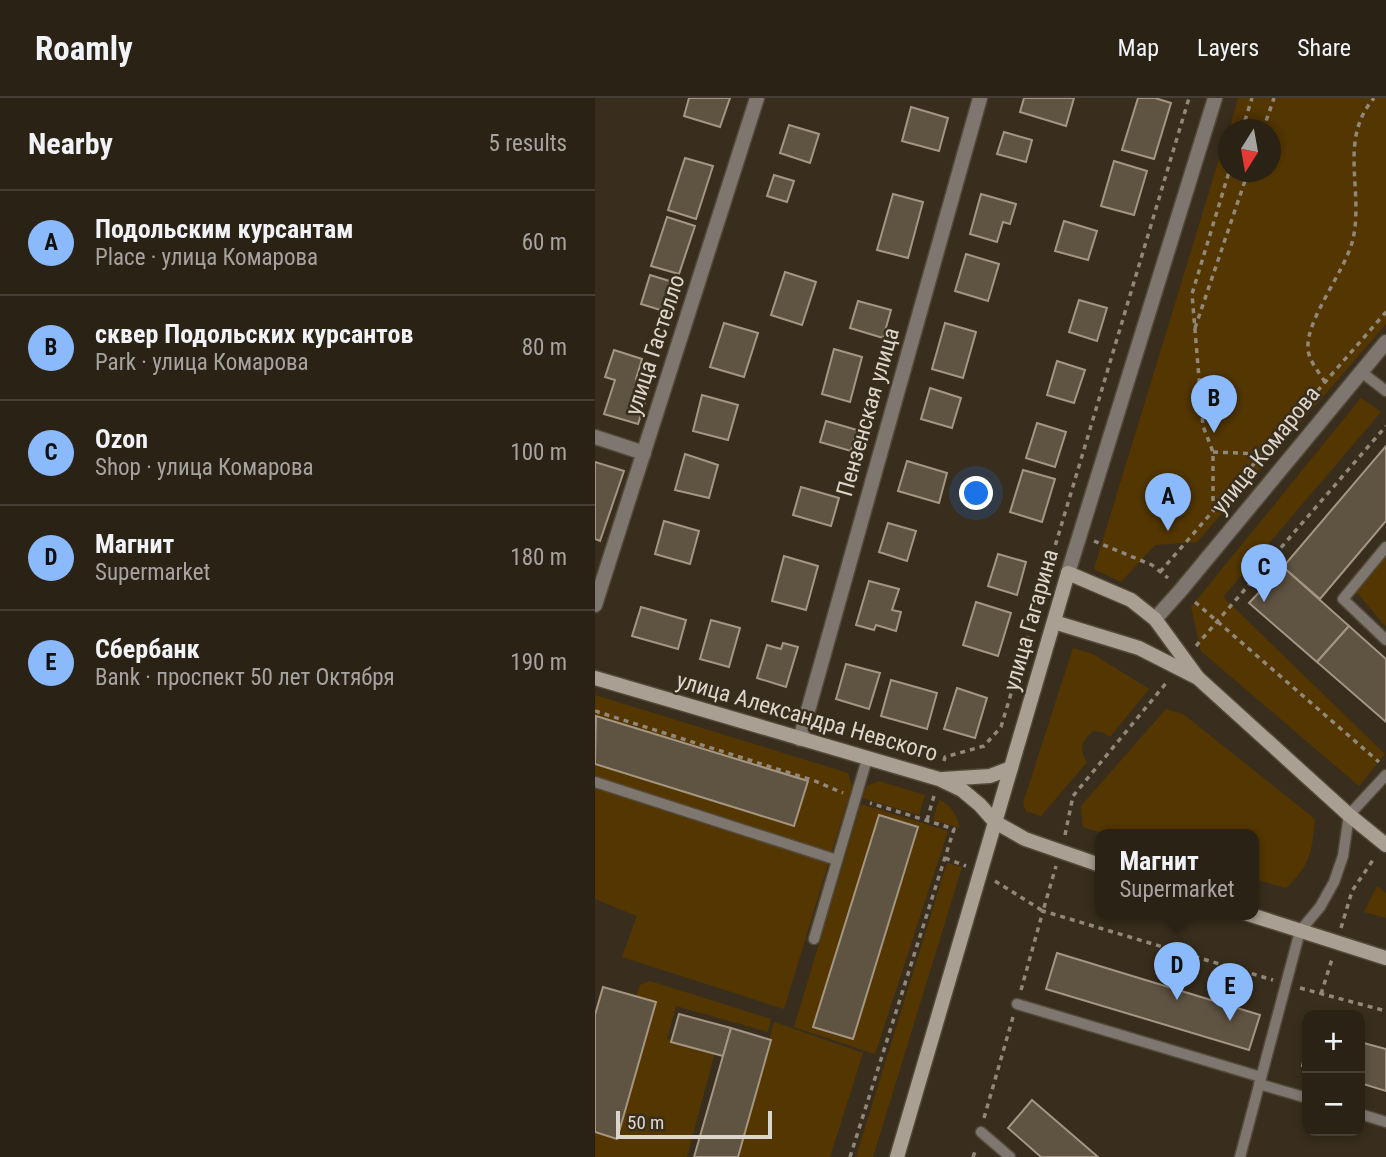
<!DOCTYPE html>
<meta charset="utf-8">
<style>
body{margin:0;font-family:"Roboto Condensed",sans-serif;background:#372f23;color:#f1f3f6}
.controls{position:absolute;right:21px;bottom:21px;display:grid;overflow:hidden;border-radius:14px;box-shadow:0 4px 10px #0003}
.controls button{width:63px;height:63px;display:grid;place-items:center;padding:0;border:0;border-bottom:2px solid #473f35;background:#2b2216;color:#f1f3f6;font:35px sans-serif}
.compass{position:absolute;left:623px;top:21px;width:63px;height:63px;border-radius:50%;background:#2b2216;box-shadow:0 4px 10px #0003;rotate:191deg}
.scale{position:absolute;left:21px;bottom:18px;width:156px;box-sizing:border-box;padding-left:7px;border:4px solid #ddd6cc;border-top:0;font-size:19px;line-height:24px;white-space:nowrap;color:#ddd6cc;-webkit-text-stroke:5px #392e1d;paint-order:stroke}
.you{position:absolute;left:382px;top:396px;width:24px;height:24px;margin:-18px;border:5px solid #fff;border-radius:50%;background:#1a73e8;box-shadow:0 0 0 10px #1a73e833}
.badge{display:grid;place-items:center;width:46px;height:46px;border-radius:50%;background:#8bbafc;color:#111;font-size:23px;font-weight:700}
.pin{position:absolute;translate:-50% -58px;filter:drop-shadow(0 2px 4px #0008)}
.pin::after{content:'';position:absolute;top:37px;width:24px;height:21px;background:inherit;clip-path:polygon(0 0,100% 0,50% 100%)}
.popup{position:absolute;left:500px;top:731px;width:164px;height:91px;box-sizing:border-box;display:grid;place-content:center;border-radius:14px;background:#2b2216;filter:drop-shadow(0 2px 5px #0005);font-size:23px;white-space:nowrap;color:#a6a4a1}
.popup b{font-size:26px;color:#f1f3f6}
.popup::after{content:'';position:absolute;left:50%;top:100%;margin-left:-14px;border:14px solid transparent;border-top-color:#2b2216}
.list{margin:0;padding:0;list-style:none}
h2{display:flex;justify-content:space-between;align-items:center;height:91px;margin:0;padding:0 28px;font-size:30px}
h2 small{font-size:23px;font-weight:400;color:#a6a4a1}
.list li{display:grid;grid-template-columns:46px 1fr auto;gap:21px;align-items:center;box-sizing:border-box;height:105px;padding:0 28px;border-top:2px solid #473f35}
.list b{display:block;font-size:26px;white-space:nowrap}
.list p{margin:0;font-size:23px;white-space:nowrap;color:#a6a4a1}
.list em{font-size:23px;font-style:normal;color:#a6a4a1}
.map{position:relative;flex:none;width:791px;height:1059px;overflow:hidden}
header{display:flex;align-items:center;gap:42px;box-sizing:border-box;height:98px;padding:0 35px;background:#2b2216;border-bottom:2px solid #473f35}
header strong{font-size:33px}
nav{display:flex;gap:38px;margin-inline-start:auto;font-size:24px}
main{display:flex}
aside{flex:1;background:#2b2216}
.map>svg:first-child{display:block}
</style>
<header>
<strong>Roamly</strong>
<nav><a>Map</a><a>Layers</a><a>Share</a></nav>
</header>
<main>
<aside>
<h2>Nearby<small>5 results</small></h2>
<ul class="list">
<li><span class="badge">A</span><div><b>Подольским курсантам</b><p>Place · улица Комарова</p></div><em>60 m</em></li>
<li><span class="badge">B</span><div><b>сквер Подольских курсантов</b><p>Park · улица Комарова</p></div><em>80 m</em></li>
<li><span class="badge">C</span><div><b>Ozon</b><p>Shop · улица Комарова</p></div><em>100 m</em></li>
<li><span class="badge">D</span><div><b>Магнит</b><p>Supermarket</p></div><em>180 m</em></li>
<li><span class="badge">E</span><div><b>Сбербанк</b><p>Bank · проспект 50 лет Октября</p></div><em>190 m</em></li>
</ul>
</aside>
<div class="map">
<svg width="791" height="1059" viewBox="0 0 791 1059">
<rect width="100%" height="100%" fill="#392e1d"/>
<g fill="#543700">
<path d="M 643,0 L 791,0 L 791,226 L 602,444 L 560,447 L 526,484 L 499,471 L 633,32 L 634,74 L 676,74 L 676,32 L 634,32 Z"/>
<path d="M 766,300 L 786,314 L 628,499 L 790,656 L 764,688 L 606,553 L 596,509 Z"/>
<path d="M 791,454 L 791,529 L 758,490 Z"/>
<path d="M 478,550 L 498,556 L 554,591 L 515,639 L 507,634 L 499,633 C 487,641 483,651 492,664 L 446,718 L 431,713 L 428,705 Z"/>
<path d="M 0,597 L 253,675 L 257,689 L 236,756 L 0,679 Z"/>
<path d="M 571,611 L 588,616 L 720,721 C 717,753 716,767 691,790 L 659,781 L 659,736 L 511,736 L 488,729 L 486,708 Z"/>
<path d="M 284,683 L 330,697 L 324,717 L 267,700 L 272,688 Z"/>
<path d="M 0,689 L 234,763 L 189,911 L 27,859 L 42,818 L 0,801 Z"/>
<path d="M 344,702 C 356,706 362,718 365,730 L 338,722 Z"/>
<path d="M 266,706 L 353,733 L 280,956 L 199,929 Z"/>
<path d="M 352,765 L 367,769 L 278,1059 L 261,1059 Z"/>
<path d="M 782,788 L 791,795 L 791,820 L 769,814 Z"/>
<path d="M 55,883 L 176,921 L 173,934 L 81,908 L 72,941 L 120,954 L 92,1059 L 0,1059 L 0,1030 L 45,887 Z"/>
<path d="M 179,924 L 268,955 L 235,1059 L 142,1059 Z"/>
</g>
<g fill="#5f5341" stroke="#a49683" stroke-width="2">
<path d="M 94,0 L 135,0 L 125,29 L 89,18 Z"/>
<path d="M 429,0 L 479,0 L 471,28 L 425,14 Z"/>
<path d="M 543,0 L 560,0 L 576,5 L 559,61 L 527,52 Z"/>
<path d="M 316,9 L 353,20 L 344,53 L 307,43 Z"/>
<path d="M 194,27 L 224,36 L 215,65 L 185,55 Z"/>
<path d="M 409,34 L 437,42 L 431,64 L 402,56 Z"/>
<path d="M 90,60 L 118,68 L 101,121 L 73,112 Z"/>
<path d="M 519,63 L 552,73 L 539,117 L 506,108 Z"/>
<path d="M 179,77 L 199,83 L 192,104 L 172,98 Z"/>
<path d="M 298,96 L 328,104 L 313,160 L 282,152 Z"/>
<path d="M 386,96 L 421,106 L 415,126 L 408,124 L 402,144 L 375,136 Z"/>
<path d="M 72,119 L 100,128 L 84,176 L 56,168 Z"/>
<path d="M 469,123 L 502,133 L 493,162 L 460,153 Z"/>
<path d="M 371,156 L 404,166 L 393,203 L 360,193 Z"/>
<path d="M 190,174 L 221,184 L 207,227 L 176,217 Z"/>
<path d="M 55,177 L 81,185 L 72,214 L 46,206 Z"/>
<path d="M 484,202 L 512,210 L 502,243 L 474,234 Z"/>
<path d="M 263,203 L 296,212 L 288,240 L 255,230 Z"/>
<path d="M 129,225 L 163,235 L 149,279 L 115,269 Z"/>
<path d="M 350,225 L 381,234 L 368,280 L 337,271 Z"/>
<path d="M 239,251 L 267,259 L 255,304 L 227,296 Z"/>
<path d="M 19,252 L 47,261 L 41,281 L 56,286 L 43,326 L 9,316 L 20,282 L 10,279 Z"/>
<path d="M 462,263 L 490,272 L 479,305 L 452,297 Z"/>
<path d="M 335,290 L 366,300 L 357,330 L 326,321 Z"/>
<path d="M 107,297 L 143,307 L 133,342 L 98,333 Z"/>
<path d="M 231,323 L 262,332 L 256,353 L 225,344 Z"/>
<path d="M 442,325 L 471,334 L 460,369 L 431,360 Z"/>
<path d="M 791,348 L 791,423 L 725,501 L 688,469 Z"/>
<path d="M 90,356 L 123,367 L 114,400 L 80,392 Z"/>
<path d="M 312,363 L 352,375 L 344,405 L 303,393 Z"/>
<path d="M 0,364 L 29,373 L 5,443 L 0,441 Z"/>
<path d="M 428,372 L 460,381 L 447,424 L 415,414 Z"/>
<path d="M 206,389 L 244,400 L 236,428 L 198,417 Z"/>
<path d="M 69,423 L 104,433 L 95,466 L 60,456 Z"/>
<path d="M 293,425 L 321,433 L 312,463 L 284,454 Z"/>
<path d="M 403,456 L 431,464 L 422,497 L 393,488 Z"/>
<path d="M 189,458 L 223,468 L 211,512 L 177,503 Z"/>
<path d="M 688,469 L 754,528 L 722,564 L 654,505 Z"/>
<path d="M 274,483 L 304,491 L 297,512 L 306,514 L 301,533 L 281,527 L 279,532 L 261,527 Z"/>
<path d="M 381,504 L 416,515 L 403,558 L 368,547 Z"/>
<path d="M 46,509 L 91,522 L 83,551 L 37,538 Z"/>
<path d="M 116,522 L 145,530 L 134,569 L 105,561 Z"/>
<path d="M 754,528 L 791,561 L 791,624 L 722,564 Z"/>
<path d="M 188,545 L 203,549 L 191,589 L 162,580 L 172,547 L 186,551 Z"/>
<path d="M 251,566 L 285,575 L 274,611 L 241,601 Z"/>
<path d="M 296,582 L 342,595 L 332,631 L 286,618 Z"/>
<path d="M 362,590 L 392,600 L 380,640 L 349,631 Z"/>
<path d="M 1,618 L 213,683 L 199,728 L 0,666 Z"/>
<path d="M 284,717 L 323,729 L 258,941 L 218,929 Z"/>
<path d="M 462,855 L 665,917 L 654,952 L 451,891 Z"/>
<path d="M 8,889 L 61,904 L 22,1041 L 0,1034 L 0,917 Z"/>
<path d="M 84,916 L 136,930 L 128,958 L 76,944 Z"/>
<path d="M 136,930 L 176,942 L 143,1059 L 99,1059 Z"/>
<path d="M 765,944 L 791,951 L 791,993 L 765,985 Z"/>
<path d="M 712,949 L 712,970 L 707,968 Z"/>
<path d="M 437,1002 L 503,1059 L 446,1059 L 413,1030 Z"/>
</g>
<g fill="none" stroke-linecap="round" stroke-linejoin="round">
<defs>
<g id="service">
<path d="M 765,273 L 791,293"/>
<path d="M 791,449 L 748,501 L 791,542"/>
<path d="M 0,684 L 242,762"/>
<path d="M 219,841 L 272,661"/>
<path d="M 422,906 L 666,979"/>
<path d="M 664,986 L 712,1000"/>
<path d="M 765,1016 L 791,1024"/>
<path d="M 386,1034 L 415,1059"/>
<path d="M 645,1059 L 705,833 L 725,809 L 739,784 L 748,758 L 754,717 L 791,677"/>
</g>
<g id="minor">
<path d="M 0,339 L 49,355"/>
<path d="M 0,507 L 162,0"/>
<path d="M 560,521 L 586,492 L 791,244"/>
<path d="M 205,641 L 385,0"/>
</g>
<path id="tertiary" d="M 473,475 L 620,0"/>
<g id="secondary">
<path d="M 459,524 L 544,550 L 603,580 L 754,717 L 791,747"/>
<path d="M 0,580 L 344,681 L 367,692 L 385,707 L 400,724 L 430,741 L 505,767"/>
<path d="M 348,681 L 395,678 L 416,670"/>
<path d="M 653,816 L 791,860"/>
<path d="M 302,1059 L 473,475 L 536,502 L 560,521 L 603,580"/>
</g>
</defs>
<use href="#service" stroke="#534939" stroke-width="13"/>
<use href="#minor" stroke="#534939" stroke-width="17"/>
<use href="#tertiary" stroke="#534939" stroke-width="17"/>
<use href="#secondary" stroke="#534939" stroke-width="17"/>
<g stroke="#91887b" stroke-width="3.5" stroke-dasharray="5 5" stroke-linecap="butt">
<path d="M 647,32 L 657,0"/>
<path d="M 668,32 L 679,0"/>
<path d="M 600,230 L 653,74"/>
<path d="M 730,284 C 724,274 713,262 713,250 C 711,221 751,172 758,141 C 769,92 743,42 779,0"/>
<path d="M 618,354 L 667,356"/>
<path d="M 618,413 L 618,354 L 608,328 L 597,196 L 634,74"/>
<path d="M 499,443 L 557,467 L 573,480"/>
<path d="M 565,474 L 791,214"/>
<path d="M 600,504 L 784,664"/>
<path d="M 601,548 L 791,328"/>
<path d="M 0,613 L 220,683 L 248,695"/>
<path d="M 349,663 L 350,659 L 389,648 L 406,629 L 594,0"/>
<path d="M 332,722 L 339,698"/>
<path d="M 470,737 L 478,698 L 572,584"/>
<path d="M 350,760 L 371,768"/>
<path d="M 400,783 L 448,813 L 461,768"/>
<path d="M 746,830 L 757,793 L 780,759"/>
<path d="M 705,890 L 791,913"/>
<path d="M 426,892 L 448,813 L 678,882"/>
<path d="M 726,896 L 737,861"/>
<path d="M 389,1020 L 418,919"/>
<path d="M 255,1059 L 359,731 L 275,705"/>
<path d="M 378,1059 L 381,1051"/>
</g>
<use href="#service" stroke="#7d776f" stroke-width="10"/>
<use href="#minor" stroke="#7d776f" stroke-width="14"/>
<use href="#tertiary" stroke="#7d776f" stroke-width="14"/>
<use href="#secondary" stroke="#a99f92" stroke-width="14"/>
</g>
<g text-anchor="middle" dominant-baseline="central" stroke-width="5" stroke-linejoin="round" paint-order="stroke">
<g font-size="23" fill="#ddd6cc" stroke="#392e1d">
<text transform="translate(60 247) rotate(-72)">улица Гастелло</text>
<text transform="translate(273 314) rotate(-74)">Пензенская улица</text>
<text transform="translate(671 352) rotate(-51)">улица Комарова</text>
<text transform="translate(436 522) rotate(-74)">улица Гагарина</text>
<text transform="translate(212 619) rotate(16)">улица Александра Невского</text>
</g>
</g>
</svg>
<div class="controls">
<button>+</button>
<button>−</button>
</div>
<svg class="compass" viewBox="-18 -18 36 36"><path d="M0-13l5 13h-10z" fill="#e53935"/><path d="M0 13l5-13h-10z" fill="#a6a4a1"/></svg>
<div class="scale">50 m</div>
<div class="you"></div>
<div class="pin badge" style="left:573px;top:433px">A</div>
<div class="pin badge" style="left:619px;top:335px">B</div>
<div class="pin badge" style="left:669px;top:504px">C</div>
<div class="pin badge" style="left:582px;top:902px">D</div>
<div class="popup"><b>Магнит</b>Supermarket</div>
<div class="pin badge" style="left:635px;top:923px">E</div>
</div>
</main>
